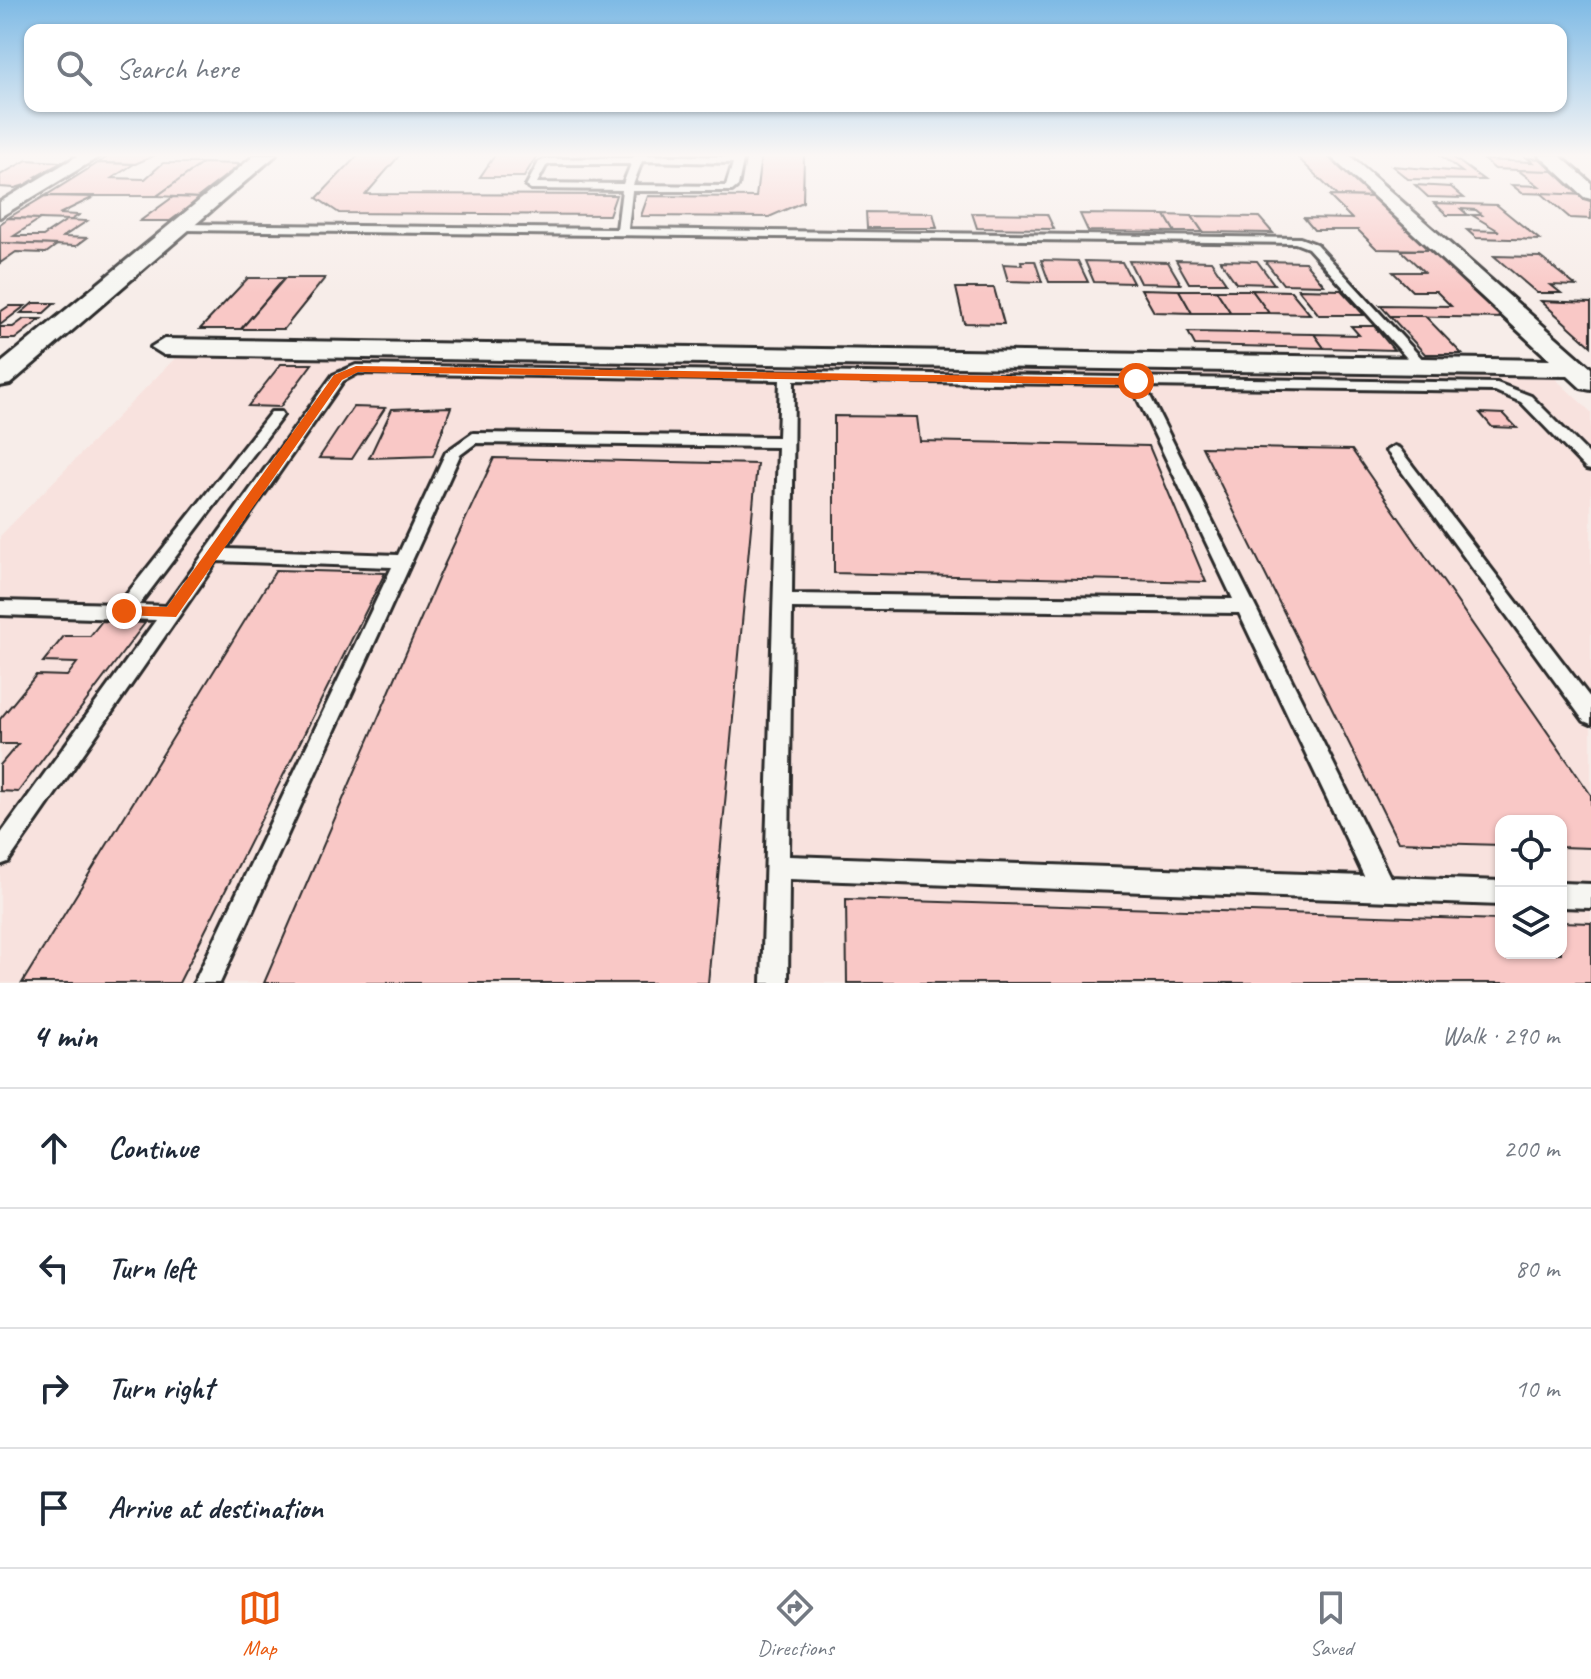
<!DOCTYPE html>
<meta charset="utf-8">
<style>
body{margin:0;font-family:Caveat,sans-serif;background:#f6f6f7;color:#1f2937}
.controls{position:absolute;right:24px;bottom:24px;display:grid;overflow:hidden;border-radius:16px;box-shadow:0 2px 6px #0004}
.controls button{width:72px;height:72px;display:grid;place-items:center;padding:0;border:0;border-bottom:2px solid #e0e1e3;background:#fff;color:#1f2937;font:40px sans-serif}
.stop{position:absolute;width:24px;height:24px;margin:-18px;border:6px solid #ea580c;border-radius:50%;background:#fff}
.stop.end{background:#ea580c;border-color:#fff;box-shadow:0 2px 8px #0008}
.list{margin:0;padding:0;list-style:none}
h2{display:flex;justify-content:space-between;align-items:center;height:104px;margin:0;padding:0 32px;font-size:34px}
h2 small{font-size:26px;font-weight:400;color:#747a83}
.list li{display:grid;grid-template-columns:52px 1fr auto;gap:24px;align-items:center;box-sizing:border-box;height:120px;padding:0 32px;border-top:2px solid #e0e1e3}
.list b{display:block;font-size:30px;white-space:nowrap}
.list em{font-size:26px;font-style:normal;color:#747a83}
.icon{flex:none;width:44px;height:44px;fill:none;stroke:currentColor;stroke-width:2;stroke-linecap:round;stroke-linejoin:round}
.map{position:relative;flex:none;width:1591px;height:983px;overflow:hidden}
.search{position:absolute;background:#fff;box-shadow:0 2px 6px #0004;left:24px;right:24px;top:24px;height:88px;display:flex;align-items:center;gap:20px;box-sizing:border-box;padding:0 28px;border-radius:16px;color:#747a83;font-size:30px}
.sheet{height:584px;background:#fff}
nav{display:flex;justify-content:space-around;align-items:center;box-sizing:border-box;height:112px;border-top:2px solid #e0e1e3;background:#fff;font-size:22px;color:#747a83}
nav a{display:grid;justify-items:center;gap:4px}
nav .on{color:#ea580c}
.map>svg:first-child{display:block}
</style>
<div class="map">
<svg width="1591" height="983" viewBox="0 0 1591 983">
<rect width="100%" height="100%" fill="#f7ede9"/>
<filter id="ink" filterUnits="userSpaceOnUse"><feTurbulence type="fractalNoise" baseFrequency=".0125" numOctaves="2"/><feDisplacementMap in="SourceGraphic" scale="16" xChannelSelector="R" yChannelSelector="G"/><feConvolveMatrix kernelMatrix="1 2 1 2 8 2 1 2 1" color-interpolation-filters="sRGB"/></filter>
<g filter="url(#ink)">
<path fill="#f8e2de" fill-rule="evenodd" d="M 190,343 L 1548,372 L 1591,412 L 1591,983 L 0,983 L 0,536 ZM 1501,821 L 1561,821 L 1561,953 L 1501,953 Z"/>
<g fill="#f9c8c6" stroke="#2b2b2b" stroke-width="2">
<path d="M 111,155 L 156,155 L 135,164 L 98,163 Z"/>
<path d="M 358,155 L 400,155 L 366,194 L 616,195 L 609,215 L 339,213 L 317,198 Z"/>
<path d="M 495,155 L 537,155 L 524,177 L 480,177 Z"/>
<path d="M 761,155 L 804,155 L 803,202 L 769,217 L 641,216 L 648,196 L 756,197 Z"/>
<path d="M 1295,155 L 1330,155 L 1375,197 L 1337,196 Z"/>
<path d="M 1440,155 L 1450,155 L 1484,180 L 1408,179 L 1392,166 L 1462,172 Z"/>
<path d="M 1527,158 L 1543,159 L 1561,172 L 1495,169 L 1484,160 L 1533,162 Z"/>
<path d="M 27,160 L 62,162 L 37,176 L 45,176 L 32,183 L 15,188 L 0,187 L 0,175 Z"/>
<path d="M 98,163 L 134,164 L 112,178 L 145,179 L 163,163 L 203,163 L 157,196 L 45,196 Z"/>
<path d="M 203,163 L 241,164 L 197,198 L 157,196 Z"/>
<path d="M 1518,170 L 1553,171 L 1586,195 L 1522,193 L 1512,185 L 1539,186 Z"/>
<path d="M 1415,185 L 1451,187 L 1464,198 L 1428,197 Z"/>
<path d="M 1541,193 L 1586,195 L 1591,200 L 1591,219 L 1570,218 Z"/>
<path d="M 45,196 L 94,197 L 59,214 L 79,215 L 71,220 L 8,218 Z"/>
<path d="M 1329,196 L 1375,197 L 1433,250 L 1377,249 L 1358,230 L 1314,230 L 1304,218 L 1352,219 Z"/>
<path d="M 173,197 L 201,198 L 170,221 L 140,221 Z"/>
<path d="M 1434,203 L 1497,205 L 1540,240 L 1476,238 L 1467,230 L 1499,231 L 1472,215 L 1482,215 L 1476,210 L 1461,209 L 1468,215 L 1447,215 Z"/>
<path d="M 866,212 L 933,213 L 937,228 L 867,228 Z"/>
<path d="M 972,213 L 1047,214 L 1054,229 L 977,228 Z"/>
<path d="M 1080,214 L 1165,215 L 1175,232 L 1088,231 Z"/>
<path d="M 1165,215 L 1192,216 L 1203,232 L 1175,232 Z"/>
<path d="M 1192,216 L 1259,217 L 1273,233 L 1203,232 Z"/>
<path d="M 8,218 L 40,219 L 14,236 L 43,236 L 67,220 L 87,221 L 63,237 L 87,238 L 76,246 L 0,243 L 0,224 Z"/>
<path d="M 0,243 L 57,245 L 46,253 L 16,252 L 0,263 Z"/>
<path d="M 1401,250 L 1433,250 L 1506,318 L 1390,316 L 1380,305 L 1451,306 L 1436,291 L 1412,291 L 1393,272 L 1424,272 Z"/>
<path d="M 1494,256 L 1540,257 L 1576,286 L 1551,285 L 1561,293 L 1537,293 Z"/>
<path d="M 1041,260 L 1078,261 L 1088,282 L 1049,282 Z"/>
<path d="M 1176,260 L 1211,261 L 1226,283 L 1189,283 Z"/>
<path d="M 1220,260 L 1257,261 L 1274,284 L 1236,283 Z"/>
<path d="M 1021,261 L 1035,261 L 1042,282 L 1008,281 L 1003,264 L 1022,265 Z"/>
<path d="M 1085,261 L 1122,262 L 1133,283 L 1094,282 Z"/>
<path d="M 1129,261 L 1168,262 L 1181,284 L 1140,283 Z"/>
<path d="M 1265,261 L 1305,262 L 1324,285 L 1283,284 Z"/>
<path d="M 248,278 L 285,278 L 241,329 L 200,329 Z"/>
<path d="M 285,278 L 325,278 L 284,329 L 241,329 Z"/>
<path d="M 956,288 L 994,288 L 1004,324 L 964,323 Z"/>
<path d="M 1141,289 L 1179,290 L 1192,313 L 1154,312 Z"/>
<path d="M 1298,289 L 1341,290 L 1364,315 L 1319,315 Z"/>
<path d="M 1179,290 L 1216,290 L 1231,313 L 1192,313 Z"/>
<path d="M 1216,290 L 1252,290 L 1269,313 L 1231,313 Z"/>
<path d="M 1252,290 L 1291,291 L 1310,314 L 1269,313 Z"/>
<path d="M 1541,301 L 1591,303 L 1591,346 Z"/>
<path d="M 33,303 L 55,303 L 44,313 L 21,313 Z"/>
<path d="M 9,306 L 25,306 L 0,325 L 0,312 Z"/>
<path d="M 1390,316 L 1425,316 L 1462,354 L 1425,354 Z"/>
<path d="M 24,319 L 41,319 L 15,339 L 0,339 L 0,327 L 13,327 Z"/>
<path d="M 1351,326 L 1374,326 L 1394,350 L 1324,348 L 1314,334 L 1359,335 Z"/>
<path d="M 1188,332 L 1314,334 L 1324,348 L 1195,345 Z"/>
<path d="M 281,364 L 312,364 L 280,407 L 248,406 Z"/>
<path d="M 353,407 L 385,408 L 352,459 L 319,458 Z"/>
<path d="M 451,407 L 433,456 L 369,458 L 392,409 Z"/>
<path d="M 1480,413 L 1504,414 L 1517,428 L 1492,427 Z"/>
<path d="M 834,416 L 917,417 L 920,441 L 1149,446 L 1206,582 L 834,573 Z"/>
<path d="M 1202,447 L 1352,450 L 1591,795 L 1591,848 L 1561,847 L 1561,821 L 1501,821 L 1501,845 L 1398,842 Z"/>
<path d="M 494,458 L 757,464 L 708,983 L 264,983 L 440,574 Z"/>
<path d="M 276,570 L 385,573 L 179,983 L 22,983 Z"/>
<path d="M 102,621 L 145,623 L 18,792 L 0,791 L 0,765 L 18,744 L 0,744 L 0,719 L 36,675 L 67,676 L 77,663 L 43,662 L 64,636 L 90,636 Z"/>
<path d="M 846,899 L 1501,920 L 1501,953 L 1561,953 L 1561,922 L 1591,923 L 1591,983 L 847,983 Z"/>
</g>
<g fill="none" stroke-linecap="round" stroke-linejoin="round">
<defs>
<g id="service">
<path d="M 634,155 L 738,157 L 743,160 L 738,186 L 732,191 L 632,191 L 628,229 L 1300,238 L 1316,244 L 1427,364 L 1425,367 L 1415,367 L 1308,248 L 1295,243 L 185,230 L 180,227 L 185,224 L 617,229 L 622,190 L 531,189 L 526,186 L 539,162 L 546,159 L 633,158 ZM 642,161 L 733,163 L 726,186 L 633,185 ZM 550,164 L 631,164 L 623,184 L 537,183 L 546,166 Z"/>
<path d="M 356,365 L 1497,383 L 1531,396 L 1591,456 L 1591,470 L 1586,469 L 1521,402 L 1495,391 L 1145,386 L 1390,877 L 1501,881 L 1501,905 L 789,879 L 788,983 L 762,983 L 778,447 L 476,443 L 460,455 L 220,983 L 194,983 L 392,567 L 217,561 L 8,862 L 0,865 L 0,835 L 156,620 L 0,615 L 0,601 L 119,604 L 271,412 L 281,412 L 283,415 L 281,418 L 139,605 L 166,606 L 333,375 ZM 358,373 L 780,380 L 778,437 L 473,433 L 446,452 L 398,555 L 226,549 L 343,381 ZM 794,380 L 1131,385 L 1233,599 L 792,594 ZM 792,608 L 1239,613 L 1364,876 L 789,856 Z"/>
<path d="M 1394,446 L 1399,448 L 1591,699 L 1591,724 L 1584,721 L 1389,454 L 1386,451 Z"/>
<path d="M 1561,883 L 1591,884 L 1591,908 L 1561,907 Z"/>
</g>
<g id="minor">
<path d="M 79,155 L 102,155 L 0,217 L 0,202 Z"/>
<path d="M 255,155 L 276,155 L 10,384 L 0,386 L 0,364 Z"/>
<path d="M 1329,155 L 1349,155 L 1591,368 L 1591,390 L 1581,388 L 1568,376 L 164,355 L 151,347 L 164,339 L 1550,360 Z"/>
<path d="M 1539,155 L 1559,155 L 1591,183 L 1591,199 L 1584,197 Z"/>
</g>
</defs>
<use href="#service" stroke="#2b2b2b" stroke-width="6"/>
<use href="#minor" stroke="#2b2b2b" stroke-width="6"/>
<use href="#service" fill="#f6f6f2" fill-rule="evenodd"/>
<use href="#minor" fill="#f6f6f2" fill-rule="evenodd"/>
</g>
</g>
<linearGradient id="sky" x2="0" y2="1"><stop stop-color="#7ebae5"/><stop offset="0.53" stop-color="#fbf7f5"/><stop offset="1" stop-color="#fbf7f5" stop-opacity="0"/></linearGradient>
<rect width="1591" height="293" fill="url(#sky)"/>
<path fill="#ea580c" d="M 356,366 L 1136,378 L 1142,381 L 1136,385 L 358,372 L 342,380 L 176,617 L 119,615 L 117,611 L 124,606 L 167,607 L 334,375 Z"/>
</svg>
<div class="controls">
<button><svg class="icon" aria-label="locate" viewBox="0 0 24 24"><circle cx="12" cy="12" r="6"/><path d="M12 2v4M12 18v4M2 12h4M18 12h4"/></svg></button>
<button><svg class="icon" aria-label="layers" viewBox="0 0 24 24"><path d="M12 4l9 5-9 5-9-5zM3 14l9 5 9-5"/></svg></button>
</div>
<div class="stop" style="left:1136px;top:381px"></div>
<div class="stop end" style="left:124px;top:611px"></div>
<div class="search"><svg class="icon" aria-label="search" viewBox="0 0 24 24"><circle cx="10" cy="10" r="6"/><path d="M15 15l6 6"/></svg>Search here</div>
</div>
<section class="sheet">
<h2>4 min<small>Walk · 290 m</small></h2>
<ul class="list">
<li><svg class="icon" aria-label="ahead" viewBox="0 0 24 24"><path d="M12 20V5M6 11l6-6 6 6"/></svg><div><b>Continue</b></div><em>200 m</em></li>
<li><svg class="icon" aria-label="left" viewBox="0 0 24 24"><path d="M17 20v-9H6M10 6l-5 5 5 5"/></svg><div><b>Turn left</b></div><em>80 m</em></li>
<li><svg class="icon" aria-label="right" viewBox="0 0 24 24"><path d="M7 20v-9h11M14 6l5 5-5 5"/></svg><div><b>Turn right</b></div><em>10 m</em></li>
<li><svg class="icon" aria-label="arrive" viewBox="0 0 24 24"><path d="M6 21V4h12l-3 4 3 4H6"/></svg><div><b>Arrive at destination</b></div></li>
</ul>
</section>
<nav>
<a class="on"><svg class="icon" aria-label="map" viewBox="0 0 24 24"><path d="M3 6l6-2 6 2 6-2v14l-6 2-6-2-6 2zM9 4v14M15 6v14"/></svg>Map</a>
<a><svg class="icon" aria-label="directions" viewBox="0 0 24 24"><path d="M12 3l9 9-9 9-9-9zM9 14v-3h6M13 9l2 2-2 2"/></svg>Directions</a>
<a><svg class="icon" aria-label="saved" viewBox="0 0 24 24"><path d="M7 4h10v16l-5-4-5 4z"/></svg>Saved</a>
</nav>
